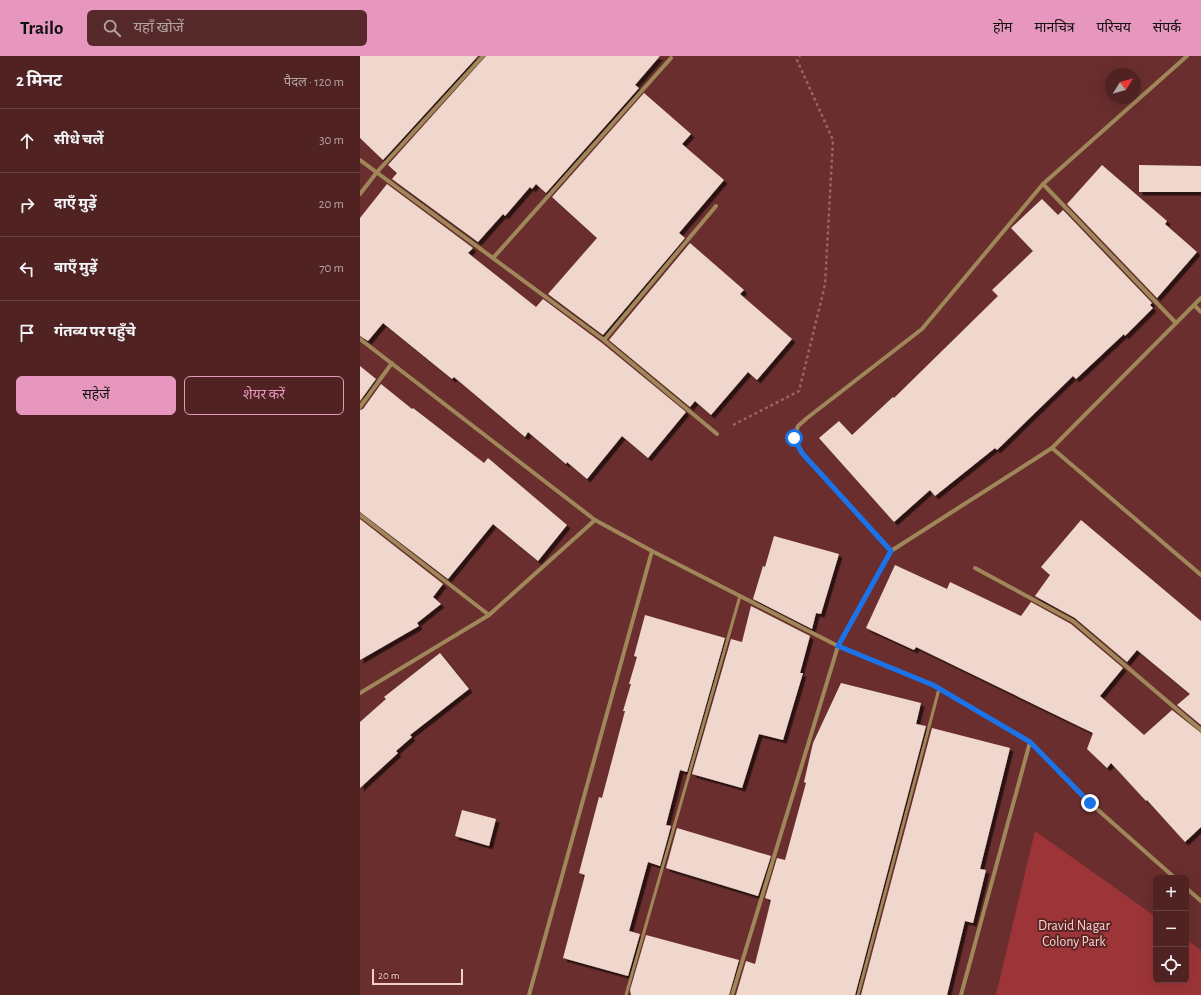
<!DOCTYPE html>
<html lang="hi">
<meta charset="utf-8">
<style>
body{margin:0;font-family:"Alegreya Sans","Noto Sans Devanagari",sans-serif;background:#562a2a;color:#f1f3f6}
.controls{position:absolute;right:12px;bottom:12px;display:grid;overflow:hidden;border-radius:6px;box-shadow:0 4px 16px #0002}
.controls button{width:36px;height:36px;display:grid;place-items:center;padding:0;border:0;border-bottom:1px solid #673f40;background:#502222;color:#f1f3f6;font:20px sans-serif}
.compass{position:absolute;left:745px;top:12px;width:36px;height:36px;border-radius:50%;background:#502222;box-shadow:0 4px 16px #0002;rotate:53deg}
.scale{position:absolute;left:12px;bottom:10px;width:91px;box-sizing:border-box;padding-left:4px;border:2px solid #f3cdcb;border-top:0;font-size:11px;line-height:14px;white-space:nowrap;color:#f3cdcb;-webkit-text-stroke:3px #5e2324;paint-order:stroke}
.stop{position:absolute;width:12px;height:12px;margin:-9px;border:3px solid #1a73e8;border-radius:50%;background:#fff}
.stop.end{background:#1a73e8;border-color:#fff;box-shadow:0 1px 4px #0008}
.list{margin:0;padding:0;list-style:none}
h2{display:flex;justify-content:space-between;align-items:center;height:52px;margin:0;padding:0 16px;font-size:17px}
h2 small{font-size:13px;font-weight:400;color:#b4a4a5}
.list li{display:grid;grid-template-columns:26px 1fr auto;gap:12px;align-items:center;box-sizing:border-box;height:64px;padding:0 16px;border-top:1px solid #673f40}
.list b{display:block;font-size:15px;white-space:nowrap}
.list em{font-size:13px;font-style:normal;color:#b4a4a5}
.actions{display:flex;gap:8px;padding:12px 16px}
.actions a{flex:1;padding:9px 0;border:1px solid #e797bd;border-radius:6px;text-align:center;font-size:14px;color:#e797bd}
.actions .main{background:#e797bd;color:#111}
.icon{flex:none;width:22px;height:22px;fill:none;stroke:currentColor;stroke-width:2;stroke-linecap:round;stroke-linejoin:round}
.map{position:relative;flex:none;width:841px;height:939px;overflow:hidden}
header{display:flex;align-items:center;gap:24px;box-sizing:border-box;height:56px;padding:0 20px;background:#e797bd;color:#111}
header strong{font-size:19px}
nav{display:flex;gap:22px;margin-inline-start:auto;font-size:14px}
.search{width:280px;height:36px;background:#562a2a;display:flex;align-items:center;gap:10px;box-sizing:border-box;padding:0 14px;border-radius:6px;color:#b4a4a5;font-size:15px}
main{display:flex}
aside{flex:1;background:#502222}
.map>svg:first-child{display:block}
</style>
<header>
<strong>Trailo</strong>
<div class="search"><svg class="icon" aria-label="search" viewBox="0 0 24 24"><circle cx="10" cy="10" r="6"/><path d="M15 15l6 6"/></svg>यहाँ खोजें</div>
<nav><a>होम</a><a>मानचित्र</a><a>परिचय</a><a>संपर्क</a></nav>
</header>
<main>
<aside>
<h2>2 मिनट<small>पैदल · 120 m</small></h2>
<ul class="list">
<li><svg class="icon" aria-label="ahead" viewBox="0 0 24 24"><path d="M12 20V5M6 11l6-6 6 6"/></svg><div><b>सीधे चलें</b></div><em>30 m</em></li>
<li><svg class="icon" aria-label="right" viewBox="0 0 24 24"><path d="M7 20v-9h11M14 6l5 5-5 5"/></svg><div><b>दाएँ मुड़ें</b></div><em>20 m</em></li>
<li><svg class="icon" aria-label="left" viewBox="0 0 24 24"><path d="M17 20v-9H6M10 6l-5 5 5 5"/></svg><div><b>बाएँ मुड़ें</b></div><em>70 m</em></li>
<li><svg class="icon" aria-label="arrive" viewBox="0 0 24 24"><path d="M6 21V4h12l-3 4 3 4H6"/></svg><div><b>गंतव्य पर पहुँचे</b></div></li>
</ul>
<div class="actions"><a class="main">सहेजें</a><a>शेयर करें</a></div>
</aside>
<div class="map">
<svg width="841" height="939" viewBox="0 0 841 939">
<defs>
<filter id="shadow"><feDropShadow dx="3.5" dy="3.5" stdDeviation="0" flood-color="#0009"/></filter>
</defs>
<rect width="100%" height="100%" fill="#6a2e2e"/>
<path fill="#9d3538" d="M 675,775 L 796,861 L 796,924 L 826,924 L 826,883 L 841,894 L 841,939 L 636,939 Z"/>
<g fill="#f0d7cd" filter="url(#shadow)">
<path d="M 0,0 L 118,0 L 23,104 L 0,82 Z"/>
<path d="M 126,0 L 300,0 L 275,29 L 279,32 L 186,137 L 176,128 L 172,133 L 170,131 L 145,160 L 143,158 L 118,186 L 32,123 L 37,117 L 28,109 Z"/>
<path d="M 284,37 L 331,78 L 322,88 L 364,124 L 319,177 L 325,182 L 243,279 L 188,238 L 237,182 L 192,141 Z"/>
<path d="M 742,109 L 807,165 L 805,168 L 837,196 L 797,242 L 707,148 Z"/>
<path d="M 779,109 L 841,110 L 841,136 L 779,136 Z"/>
<path d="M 27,128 L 113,192 L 108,197 L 176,251 L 183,243 L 242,287 L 326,356 L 288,402 L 262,380 L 227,423 L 207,406 L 206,408 L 168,376 L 165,381 L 94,321 L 92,323 L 23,267 L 8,285 L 0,280 L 0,162 Z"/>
<path d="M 682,143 L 698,159 L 703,154 L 792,247 L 790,249 L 793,252 L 765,280 L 764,278 L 716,323 L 713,320 L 637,394 L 635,392 L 575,440 L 570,434 L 534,466 L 459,382 L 479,365 L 492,379 L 533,341 L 534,342 L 638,240 L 632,234 L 673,195 L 651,172 Z"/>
<path d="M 330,187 L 384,234 L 380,238 L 432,283 L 397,324 L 388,316 L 351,359 L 335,345 L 330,351 L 249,284 Z"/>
<path d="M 0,310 L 16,323 L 0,345 Z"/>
<path d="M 21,328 L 52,353 L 53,352 L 124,407 L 128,402 L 207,469 L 178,505 L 133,468 L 88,523 L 0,456 L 0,354 L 3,353 Z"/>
<path d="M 0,463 L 83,528 L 73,541 L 81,548 L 57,567 L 59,570 L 0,604 Z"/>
<path d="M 721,464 L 841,565 L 841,669 L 817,649 L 830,638 L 777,594 L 767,606 L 715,562 L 675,540 L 690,519 L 681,511 Z"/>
<path d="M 414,480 L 479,498 L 461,558 L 456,557 L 452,573 L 393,543 L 403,510 L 405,511 Z"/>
<path d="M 535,509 L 587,533 L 590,526 L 661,560 L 671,546 L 711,568 L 763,612 L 740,640 L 784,679 L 812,654 L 841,677 L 841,771 L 825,786 L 787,744 L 786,745 L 751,707 L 747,712 L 727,693 L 733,677 L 556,591 L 554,594 L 506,572 Z"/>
<path d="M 391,550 L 450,580 L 440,617 L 443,617 L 423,684 L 399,678 L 382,732 L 332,718 L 371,583 L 382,586 Z"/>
<path d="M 285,559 L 365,582 L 327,716 L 320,714 L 306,769 L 311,770 L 300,810 L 288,806 L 269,875 L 280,878 L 268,920 L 203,902 L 225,819 L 219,817 L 239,741 L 242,742 L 265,655 L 263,655 L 271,628 L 269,628 L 277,601 L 274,600 Z"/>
<path d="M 80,597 L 109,633 L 50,679 L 52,681 L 36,695 L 38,697 L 0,732 L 0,666 L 26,643 L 24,641 Z"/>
<path d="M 481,627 L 561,647 L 556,668 L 566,670 L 495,939 L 376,939 L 386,905 L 395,908 L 411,844 L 405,842 L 417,802 L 425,804 L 446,727 L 444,726 L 453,687 Z"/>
<path d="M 572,672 L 650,692 L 620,813 L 626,814 L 613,867 L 605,865 L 587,939 L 501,939 Z"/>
<path d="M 102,754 L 136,763 L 129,790 L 95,780 Z"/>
<path d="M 317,772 L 411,800 L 398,840 L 306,812 Z"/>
<path d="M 286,879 L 379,904 L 369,939 L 271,939 L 270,934 Z"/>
</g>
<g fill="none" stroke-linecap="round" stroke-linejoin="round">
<path stroke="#996564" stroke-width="2.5" stroke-dasharray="3 3" stroke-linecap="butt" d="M 373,369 L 439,335 L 465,229 L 473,84 L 437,4 L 440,0"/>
<g stroke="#9f8759" stroke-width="3">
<path d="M 266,939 L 380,540"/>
<path d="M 498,939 L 579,633"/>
</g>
<g stroke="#9f8759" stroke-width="4">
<path d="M 0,104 L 244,284 L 357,378"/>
<path d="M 683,128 L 827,0"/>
<path d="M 0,138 L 17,116 L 123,0"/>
<path d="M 133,202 L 311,2"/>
<path d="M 834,249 L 841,256"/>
<path d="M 0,283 L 235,464 L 292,495 L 478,590 L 573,629 L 670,686 L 730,747 L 815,822"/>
<path d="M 244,284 L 356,150"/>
<path d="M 0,351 L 32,307"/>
<path d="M 692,392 L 841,519"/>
<path d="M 0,459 L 129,559"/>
<path d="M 531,495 L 442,397 L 434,382 L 438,370 L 447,362 L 562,273 L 683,128 L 816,267"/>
<path d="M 615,512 L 713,565 L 841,674"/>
<path d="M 0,637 L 129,559 L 235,464"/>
<path d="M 826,832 L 841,845"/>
<path d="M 169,939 L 292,495"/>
<path d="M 372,939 L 478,590 L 531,495 L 692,392 L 841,242"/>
<path d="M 601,939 L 670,686"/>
</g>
</g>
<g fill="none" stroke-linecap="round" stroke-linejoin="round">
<path stroke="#1a73e8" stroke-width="5" d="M 434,382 L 442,397 L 531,495 L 478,590 L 573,629 L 670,686 L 730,747"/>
</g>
<g text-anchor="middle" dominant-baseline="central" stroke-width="4" stroke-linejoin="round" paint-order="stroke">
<g font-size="14" fill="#f5d4d2" stroke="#5e2324">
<text x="714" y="870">Dravid Nagar<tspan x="714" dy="16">Colony Park</tspan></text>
</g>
</g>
</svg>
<div class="controls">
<button>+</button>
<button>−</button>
<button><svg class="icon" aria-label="locate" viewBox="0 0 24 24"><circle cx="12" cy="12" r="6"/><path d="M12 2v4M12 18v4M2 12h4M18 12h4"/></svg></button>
</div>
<svg class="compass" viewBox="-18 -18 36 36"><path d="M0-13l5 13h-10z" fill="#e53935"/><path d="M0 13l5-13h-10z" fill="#b4a4a5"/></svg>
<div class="scale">20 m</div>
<div class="stop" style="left:434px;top:382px"></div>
<div class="stop end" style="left:730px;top:747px"></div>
</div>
</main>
